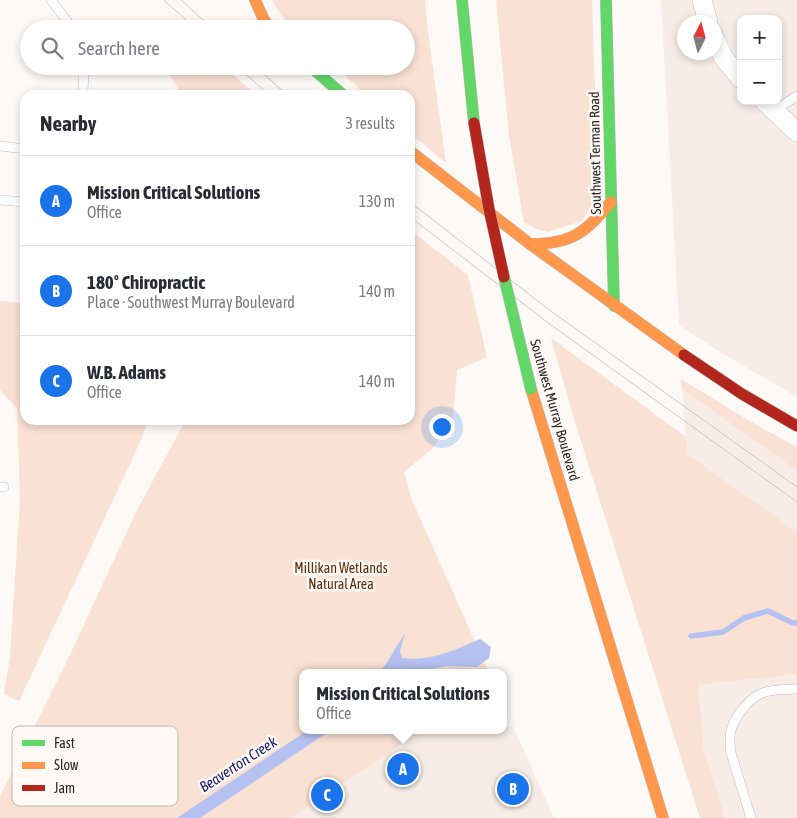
<!DOCTYPE html>
<meta charset="utf-8">
<style>
body{margin:0;font-family:"Asap Condensed",sans-serif;background:#f2f2f3;color:#2b2b33}
.controls{position:absolute;right:15px;top:15px;display:grid;overflow:hidden;border-radius:10px;box-shadow:0 2px 8px #0003}
.controls button{width:45px;height:45px;display:grid;place-items:center;padding:0;border:0;border-bottom:1px solid #e1e1e2;background:#fff;color:#2b2b33;font:25px sans-serif}
.compass{position:absolute;left:677px;top:15px;width:45px;height:45px;border-radius:50%;background:#fff;box-shadow:0 2px 8px #0003;rotate:6deg}
.you{position:absolute;left:441px;top:426px;width:18px;height:18px;margin:-12px;border:4px solid #fff;border-radius:50%;background:#1a73e8;box-shadow:0 0 0 8px #1a73e833}
.badge{display:grid;place-items:center;width:32px;height:32px;border-radius:50%;background:#1a73e8;color:#fff;font-size:16px;font-weight:700}
.pin{position:absolute;translate:-50% -50%;border:2px solid #fff;box-shadow:0 1px 5px #0006}
.popup{position:absolute;left:299px;top:669px;width:208px;height:65px;box-sizing:border-box;display:grid;place-content:center;border-radius:10px;background:#fff;filter:drop-shadow(0 1px 4px #0005);font-size:16px;white-space:nowrap;color:#7c7c81}
.popup b{font-size:19px;color:#2b2b33}
.popup::after{content:'';position:absolute;left:50%;top:100%;margin-left:-10px;border:10px solid transparent;border-top-color:#fff}
.list{margin:0;padding:0;list-style:none}
h2{display:flex;justify-content:space-between;align-items:center;height:65px;margin:0;padding:0 20px;font-size:21px}
h2 small{font-size:16px;font-weight:400;color:#7c7c81}
.list li{display:grid;grid-template-columns:32px 1fr auto;gap:15px;align-items:center;box-sizing:border-box;height:90px;padding:0 20px;border-top:1px solid #e1e1e2}
.list b{display:block;font-size:19px;white-space:nowrap}
.list p{margin:0;font-size:16px;white-space:nowrap;color:#7c7c81}
.list em{font-size:16px;font-style:normal;color:#7c7c81}
.icon{flex:none;width:28px;height:28px;fill:none;stroke:currentColor;stroke-width:2;stroke-linecap:round;stroke-linejoin:round}
.map{position:relative;flex:none;width:797px;height:818px;overflow:hidden}
.search{position:absolute;background:#fff;box-shadow:0 2px 8px #0003;left:20px;top:20px;width:395px;height:55px;display:flex;align-items:center;gap:12px;box-sizing:border-box;padding:0 18px;border-radius:28px;color:#7c7c81;font-size:19px}
.panel{position:absolute;background:#fff;box-shadow:0 2px 8px #0003;left:20px;top:90px;width:395px;height:335px;border-radius:15px}
.map>svg:first-child{display:block}
</style>
<div class="map">
<svg width="797" height="818" viewBox="0 0 797 818">
<rect width="100%" height="100%" fill="#fcf9f7"/>
<g fill="#f7ede6" fill-rule="evenodd">
<path d="M 661,0 L 797,0 L 797,397 L 720,352 L 679,325 ZM 741,19 L 778,19 L 778,101 L 741,101 ZM 684,22 L 714,22 L 714,52 L 684,52 Z"/>
<path d="M 682,389 L 797,471 L 797,532 L 687,454 Z"/>
<path d="M 797,674 L 797,818 L 725,818 L 703,747 L 697,685 Z"/>
<path d="M 503,726 L 513,726 L 554,818 L 291,818 L 423,730 L 503,730 Z"/>
</g>
<g fill="#f9e1d3">
<path d="M 272,0 L 425,0 L 428,32 L 446,163 L 410,133 L 410,95 L 366,95 L 335,66 L 406,66 L 406,29 L 296,29 L 280,14 Z"/>
<path d="M 496,0 L 592,0 L 596,121 L 595,196 L 592,205 L 582,221 L 548,232 L 537,229 L 524,222 L 509,136 Z"/>
<path d="M 171,66 L 223,66 L 256,95 L 183,95 L 167,72 Z"/>
<path d="M 410,230 L 468,275 L 487,357 L 457,370 L 453,417 L 432,449 L 404,472 L 411,498 L 489,673 L 303,673 L 303,730 L 423,730 L 291,818 L 0,818 L 0,796 L 69,657 L 137,510 L 182,427 L 184,420 L 410,420 Z"/>
<path d="M 0,301 L 25,303 L 25,420 L 149,420 L 135,453 L 19,701 L 4,694 L 10,657 L 20,500 L 17,408 L 0,390 Z"/>
<path d="M 551,338 L 686,437 L 687,454 L 797,532 L 797,674 L 698,685 L 703,747 L 725,818 L 700,818 L 575,422 Z"/>
<path d="M 681,379 L 753,423 L 797,447 L 797,471 L 682,389 Z"/>
</g>
<g fill="#b5c2f1">
<path d="M 405,633 L 400,651 L 402,658 C 430,662 455,650 480,639 L 491,647 L 489,658 L 477,667 L 447,666 L 412,673 L 378,673 L 386,664 Z"/>
<path d="M 308,730 L 331,730 L 200,818 L 177,818 Z"/>
</g>
<g fill="none" stroke-linecap="round" stroke-linejoin="round">
<path stroke="#b5c2f1" stroke-width="5.5" d="M 691,636 L 723,632 L 744,618 L 768,611 L 793,623 L 797,623"/>
<defs>
<g id="lane">
<path d="M 51,0 L 73,29"/>
<path d="M 83,95 L 84,66"/>
<path d="M 774,111 L 797,96"/>
<path d="M 0,146 L 25,149"/>
<path d="M 0,200 L 25,202"/>
<path d="M 0,487 L 4,487"/>
<path d="M 751,818 L 731,753 C 730,746 729,738 731,730 C 735,716 751,696 765,692 C 775,689 787,690 797,689"/>
</g>
<g id="street">
<path d="M 702,0 L 708,22"/>
<path d="M 714,37 L 723,57 L 741,79"/>
<path d="M 764,101 L 797,132"/>
</g>
<g id="fast">
<path d="M 462,0 L 474,123"/>
<path d="M 606,0 L 614,306"/>
<path d="M 310,66 L 343,95"/>
</g>
<g id="slow">
<path d="M 255,0 L 264,20 L 271,29"/>
<path d="M 410,151 L 530,244 L 684,355"/>
<path d="M 530,244 C 572,244 585,233 611,202"/>
<path d="M 531,389 L 663,818"/>
</g>
<path id="jam" d="M 684,355 L 742,394 L 797,426"/>
</defs>
<use href="#lane" stroke="#bfbcba" stroke-width="10"/>
<use href="#street" stroke="#bfbcba" stroke-width="20"/>
<use href="#fast" stroke="#bfbcba" stroke-width="12"/>
<use href="#slow" stroke="#bfbcba" stroke-width="12"/>
<use href="#jam" stroke="#bfbcba" stroke-width="12"/>
<use href="#lane" stroke="#fffefe" stroke-width="9"/>
<use href="#street" stroke="#fffefe" stroke-width="19"/>
<use href="#fast" stroke="#63d668" stroke-width="11"/>
<use href="#slow" stroke="#ff974d" stroke-width="11"/>
<use href="#jam" stroke="#b3261e" stroke-width="11"/>
<g stroke="#c8c8c7" stroke-width="1">
<path d="M 164,0 L 196,29"/>
<path d="M 181,0 L 213,29"/>
<path d="M 237,66 L 269,95"/>
<path d="M 255,66 L 287,95"/>
<path d="M 410,202 L 548,309 L 797,487"/>
<path d="M 410,217 L 547,322 L 797,502"/>
</g>
<defs>
<path id="fast-bridge" d="M 504,277 L 531,389"/>
<path id="jam-bridge" d="M 474,123 L 489,209 L 504,277"/>
</defs>
<use href="#fast-bridge" stroke="#bfbcba" stroke-width="12" stroke-linecap="butt"/>
<use href="#jam-bridge" stroke="#bfbcba" stroke-width="12" stroke-linecap="butt"/>
<use href="#fast-bridge" stroke="#63d668" stroke-width="11"/>
<use href="#jam-bridge" stroke="#b3261e" stroke-width="11"/>
</g>
<g text-anchor="middle" dominant-baseline="central" stroke-width="5" stroke-linejoin="round" paint-order="stroke">
<g font-size="14" fill="#2b2725" stroke="#fef9f5">
<text transform="translate(595 153) rotate(-91)">Southwest Terman Road</text>
<text transform="translate(555 410) rotate(74)">Southwest Murray Boulevard</text>
</g>
<g font-size="14" fill="#592d0a" stroke="#fef9f5">
<text x="341" y="568">Millikan Wetlands<tspan x="341" dy="16">Natural Area</tspan></text>
</g>
<g font-size="15" font-style="italic" fill="#151c68" stroke="#fef9f5">
<text transform="translate(238 764) rotate(-33)">Beaverton Creek</text>
</g>
</g>
<rect x="12" y="726" width="166" height="80" rx="8" fill="#fef9f5" stroke="#bfbab7" stroke-width="1"/>
<rect x="22" y="740" width="23" height="6" fill="#63d668"/>
<rect x="22" y="762" width="23" height="7" fill="#ff974d"/>
<rect x="22" y="785" width="23" height="6" fill="#b3261e"/>
<g font-size="14" fill="#2b2725">
<text x="54" y="748">Fast</text>
<text x="54" y="770">Slow</text>
<text x="54" y="793">Jam</text>
</g>
</svg>
<div class="controls">
<button>+</button>
<button>−</button>
</div>
<svg class="compass" viewBox="-18 -18 36 36"><path d="M0-13l5 13h-10z" fill="#e53935"/><path d="M0 13l5-13h-10z" fill="#7c7c81"/></svg>
<div class="you"></div>
<div class="pin badge" style="left:403px;top:769px">A</div>
<div class="popup"><b>Mission Critical Solutions</b>Office</div>
<div class="pin badge" style="left:513px;top:789px">B</div>
<div class="pin badge" style="left:327px;top:795px">C</div>
<div class="search"><svg class="icon" aria-label="search" viewBox="0 0 24 24"><circle cx="10" cy="10" r="6"/><path d="M15 15l6 6"/></svg>Search here</div>
<section class="panel">
<h2>Nearby<small>3 results</small></h2>
<ul class="list">
<li><span class="badge">A</span><div><b>Mission Critical Solutions</b><p>Office</p></div><em>130 m</em></li>
<li><span class="badge">B</span><div><b>180º Chiropractic</b><p>Place · Southwest Murray Boulevard</p></div><em>140 m</em></li>
<li><span class="badge">C</span><div><b>W.B. Adams</b><p>Office</p></div><em>140 m</em></li>
</ul>
</section>
</div>
